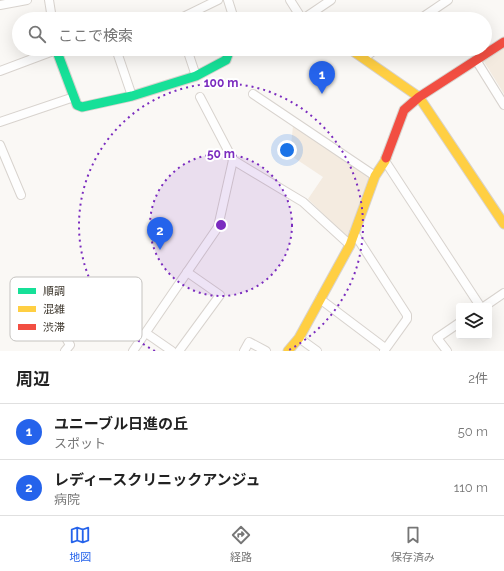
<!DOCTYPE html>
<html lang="ja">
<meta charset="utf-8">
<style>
body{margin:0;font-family:Raleway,"Noto Sans JP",sans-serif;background:#f2f2f2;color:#222}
.controls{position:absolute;right:12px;bottom:12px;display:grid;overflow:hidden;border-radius:4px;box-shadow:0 4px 16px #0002}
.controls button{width:36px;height:36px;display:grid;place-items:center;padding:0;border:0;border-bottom:1px solid #e0e0e0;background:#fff;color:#222;font:20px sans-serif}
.you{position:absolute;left:287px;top:150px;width:14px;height:14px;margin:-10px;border:3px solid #fff;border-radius:50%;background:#1a73e8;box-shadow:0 0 0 6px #1a73e833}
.badge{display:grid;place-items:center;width:26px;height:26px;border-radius:50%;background:#2563eb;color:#fff;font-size:13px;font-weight:700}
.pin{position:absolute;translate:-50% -33px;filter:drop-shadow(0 1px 2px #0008)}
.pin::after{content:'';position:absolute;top:21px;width:14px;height:12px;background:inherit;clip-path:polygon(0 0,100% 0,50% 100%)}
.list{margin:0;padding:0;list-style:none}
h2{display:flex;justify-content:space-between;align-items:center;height:52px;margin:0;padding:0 16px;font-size:17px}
h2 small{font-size:13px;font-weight:400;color:#767676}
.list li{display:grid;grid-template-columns:26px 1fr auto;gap:12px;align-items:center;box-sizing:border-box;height:56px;padding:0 16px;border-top:1px solid #e0e0e0}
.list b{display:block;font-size:15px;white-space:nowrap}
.list p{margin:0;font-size:13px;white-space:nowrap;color:#767676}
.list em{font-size:13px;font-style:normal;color:#767676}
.icon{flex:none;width:22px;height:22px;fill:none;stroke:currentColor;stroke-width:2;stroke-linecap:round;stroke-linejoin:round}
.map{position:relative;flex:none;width:504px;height:351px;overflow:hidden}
.search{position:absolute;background:#fff;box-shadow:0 4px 16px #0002;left:12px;right:12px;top:12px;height:44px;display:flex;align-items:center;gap:10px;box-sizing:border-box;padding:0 14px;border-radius:22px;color:#767676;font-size:15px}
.sheet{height:164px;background:#fff}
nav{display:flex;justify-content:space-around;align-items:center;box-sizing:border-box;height:56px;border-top:1px solid #e0e0e0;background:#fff;font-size:11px;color:#767676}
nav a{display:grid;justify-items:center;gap:2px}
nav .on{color:#2563eb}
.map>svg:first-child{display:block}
</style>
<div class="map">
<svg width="504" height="351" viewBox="0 0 504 351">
<rect width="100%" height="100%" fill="#faf8f5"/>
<g fill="#f4ebe0">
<path d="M 504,46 L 504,94 L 483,60 Z"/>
<path d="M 293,126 L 371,177 L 348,238 L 308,199 L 323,177 L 290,155 Z"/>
</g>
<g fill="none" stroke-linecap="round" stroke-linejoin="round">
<defs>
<g id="street">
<path d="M 49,0 L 52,19"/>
<path d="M 228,0 L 234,19"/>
<path d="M 290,0 L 302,19"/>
<path d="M 0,5 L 27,0"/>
<path d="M 179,19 L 218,0"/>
<path d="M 303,19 L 331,0"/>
<path d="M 420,19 L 448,0"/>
<path d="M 116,49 L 132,96"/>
<path d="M 187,49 L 196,76"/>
<path d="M 364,58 L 376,49"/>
<path d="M 476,60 L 504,105"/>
<path d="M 0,71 L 56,50"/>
<path d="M 253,94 L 375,176"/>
<path d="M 200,97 L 233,160 L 303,202 L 350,245"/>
<path d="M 0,122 L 74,97"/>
<path d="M 0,145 L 21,195"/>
<path d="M 385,161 L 480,306"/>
<path d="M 354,233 L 407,315 L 407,319 L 384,351"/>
<path d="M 320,299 L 385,348"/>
<path d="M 485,306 L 504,293"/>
<path d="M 56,320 L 70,345 L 65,351"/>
<path d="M 146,333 L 172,351"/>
<path d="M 299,338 L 317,351"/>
<path d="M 133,351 L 218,227 L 233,160"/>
<path d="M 179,351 L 220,295 L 187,272"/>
<path d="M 244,351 L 249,342 L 266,351"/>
<path d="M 447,351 L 437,338 L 459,323"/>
</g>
<path id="fast" d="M 56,49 L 77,105 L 82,107 L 132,96 L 196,76 L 226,60 L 230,49"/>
<g id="slow">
<path d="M 350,49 L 419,97 L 504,224"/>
<path d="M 288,351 L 299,338 L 350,245 L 375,176 L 385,161 L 386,158"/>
</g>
<path id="jam" d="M 386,158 L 404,110 L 419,97 L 504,42"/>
</defs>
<use href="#street" stroke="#d8d3ce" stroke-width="10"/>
<use href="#fast" stroke="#d8d3ce" stroke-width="11"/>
<use href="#slow" stroke="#d8d3ce" stroke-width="11"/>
<use href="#jam" stroke="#d8d3ce" stroke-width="11"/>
<use href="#street" stroke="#fefefe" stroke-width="8"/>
<use href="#fast" stroke="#16e098" stroke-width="9"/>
<use href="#slow" stroke="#ffcf43" stroke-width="9"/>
<use href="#jam" stroke="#f24e42" stroke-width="9"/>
</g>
<circle cx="221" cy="225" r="71" fill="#7b2cbf" fill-opacity=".12"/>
<g fill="none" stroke="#7b2cbf" stroke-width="2" stroke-dasharray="2 4">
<circle cx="221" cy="225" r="71"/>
<path d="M155 351A142 142 0 1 1 287 351"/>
</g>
<rect x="10" y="277" width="132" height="64" rx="6" fill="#fff" stroke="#c5c3c0" stroke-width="1"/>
<rect x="18" y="288" width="18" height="6" fill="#16e098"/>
<rect x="18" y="306" width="18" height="6" fill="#ffcf43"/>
<rect x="18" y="324" width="18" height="6" fill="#f24e42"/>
<g font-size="11" fill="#3e372d">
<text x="43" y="295">順調</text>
<text x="43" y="313">混雑</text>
<text x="43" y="331">渋滞</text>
</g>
<circle cx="221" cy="225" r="6" fill="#7b2cbf" stroke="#fff" stroke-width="2"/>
<g font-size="12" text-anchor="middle" font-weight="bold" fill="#7b2cbf" stroke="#fff" stroke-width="4" stroke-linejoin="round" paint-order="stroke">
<text x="221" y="87">100 m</text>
<text x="221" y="158">50 m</text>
</g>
</svg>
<div class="controls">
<button><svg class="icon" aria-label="layers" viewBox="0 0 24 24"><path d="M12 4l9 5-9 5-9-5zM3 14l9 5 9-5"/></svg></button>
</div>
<div class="you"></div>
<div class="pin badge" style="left:322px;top:94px">1</div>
<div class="pin badge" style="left:160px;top:250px">2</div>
<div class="search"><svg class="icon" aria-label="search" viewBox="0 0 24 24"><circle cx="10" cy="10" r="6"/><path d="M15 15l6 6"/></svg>ここで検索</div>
</div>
<section class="sheet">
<h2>周辺<small>2件</small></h2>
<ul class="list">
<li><span class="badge">1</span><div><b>ユニーブル日進の丘</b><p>スポット</p></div><em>50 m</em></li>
<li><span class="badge">2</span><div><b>レディースクリニックアンジュ</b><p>病院</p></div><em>110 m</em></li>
</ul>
</section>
<nav>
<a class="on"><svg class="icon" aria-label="map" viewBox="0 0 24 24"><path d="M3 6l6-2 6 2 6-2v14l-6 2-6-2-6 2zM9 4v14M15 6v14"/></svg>地図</a>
<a><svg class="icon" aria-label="directions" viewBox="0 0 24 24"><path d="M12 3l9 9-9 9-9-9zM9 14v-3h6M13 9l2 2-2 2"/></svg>経路</a>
<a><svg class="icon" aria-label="saved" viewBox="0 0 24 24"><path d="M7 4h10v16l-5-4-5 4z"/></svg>保存済み</a>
</nav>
